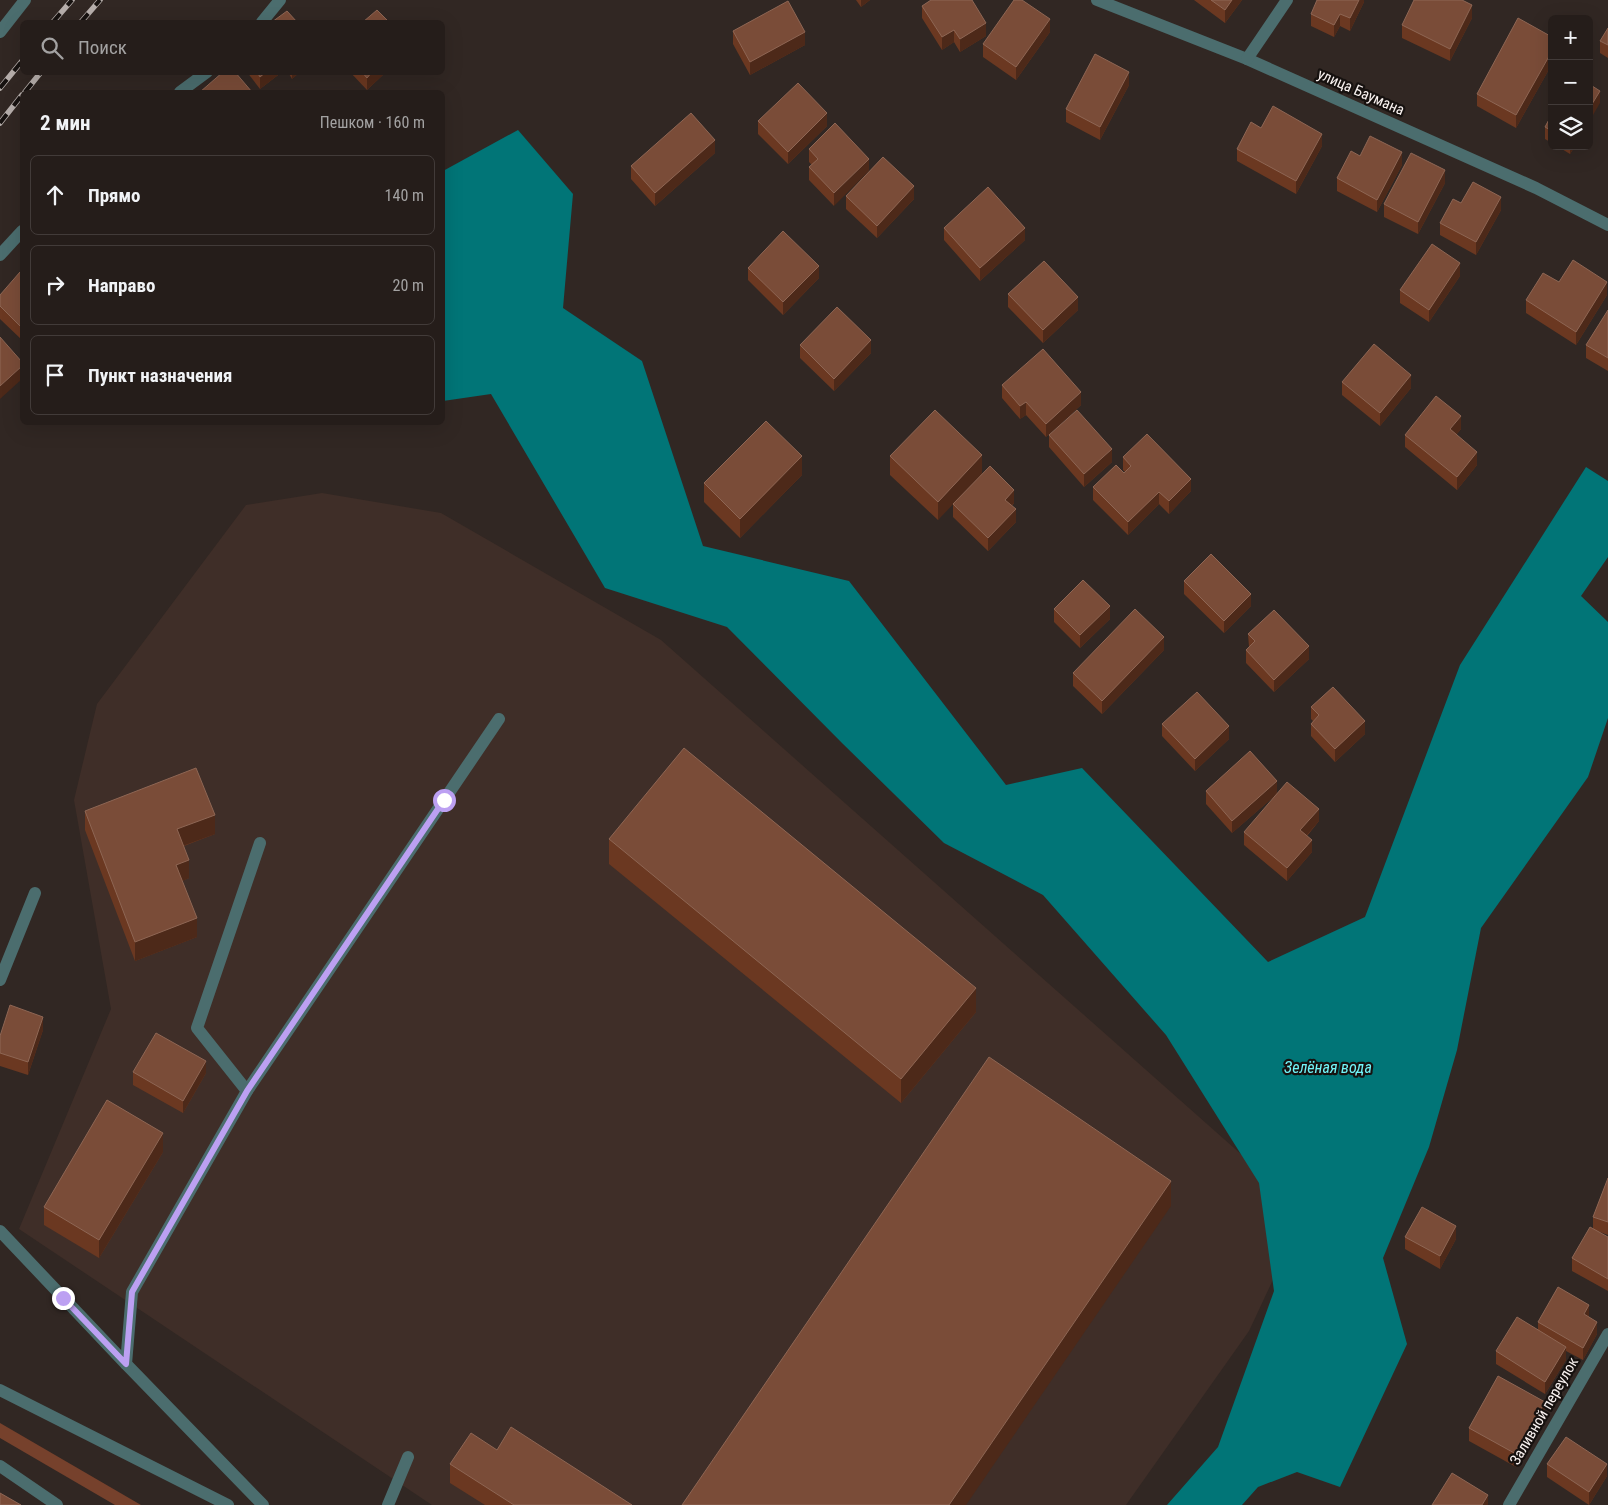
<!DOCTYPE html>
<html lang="ru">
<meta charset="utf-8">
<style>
body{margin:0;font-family:"Roboto Condensed",sans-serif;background:#312a27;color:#f1f3f6}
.controls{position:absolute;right:15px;top:15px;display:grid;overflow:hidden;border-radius:8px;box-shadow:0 5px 20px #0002}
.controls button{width:45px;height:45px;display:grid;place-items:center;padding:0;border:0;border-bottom:1px solid #423b39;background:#251d1a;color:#f1f3f6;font:25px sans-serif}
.stop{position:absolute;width:15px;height:15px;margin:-11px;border:4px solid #bca0f2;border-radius:50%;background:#fff}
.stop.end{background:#bca0f2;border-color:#fff;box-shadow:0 1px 5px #0008}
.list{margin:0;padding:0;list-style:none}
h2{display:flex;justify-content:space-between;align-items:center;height:65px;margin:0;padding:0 20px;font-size:21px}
h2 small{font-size:16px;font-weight:400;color:#a3a2a2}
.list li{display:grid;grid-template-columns:32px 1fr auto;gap:15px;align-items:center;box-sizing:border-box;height:80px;margin:0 10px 10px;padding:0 10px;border:1px solid #423b39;border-radius:8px}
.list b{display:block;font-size:19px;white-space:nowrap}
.list em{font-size:16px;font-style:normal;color:#a3a2a2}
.icon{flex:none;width:28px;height:28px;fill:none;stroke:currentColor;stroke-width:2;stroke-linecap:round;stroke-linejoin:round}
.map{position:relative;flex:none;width:1608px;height:1505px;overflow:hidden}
.search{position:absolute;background:#251d1a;box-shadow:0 5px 20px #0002;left:20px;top:20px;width:425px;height:55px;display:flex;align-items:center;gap:12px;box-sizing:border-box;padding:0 18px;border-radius:8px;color:#a3a2a2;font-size:19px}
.panel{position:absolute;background:#251d1a;box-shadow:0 5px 20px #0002;left:20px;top:90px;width:425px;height:335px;border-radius:8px}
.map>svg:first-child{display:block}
</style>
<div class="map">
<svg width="1608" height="1505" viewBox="0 0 1608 1505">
<rect width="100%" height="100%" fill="#312723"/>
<path fill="#3f2e28" d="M 322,493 L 441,513 L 661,640 L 1260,1171 L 1278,1269 L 1249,1331 L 1126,1505 L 432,1505 L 19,1229 L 111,1009 L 74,800 L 97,704 L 246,505 Z"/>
<path fill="#76412c" d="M 0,1423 L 141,1505 L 115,1505 L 0,1438 Z"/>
<path fill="#017577" d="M 518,130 L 573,194 L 563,308 L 642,361 L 703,546 L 849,581 L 1006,785 L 1082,768 L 1268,962 L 1365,917 L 1460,665 L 1586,467 L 1608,481 L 1608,557 L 1581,596 L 1608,622 L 1608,718 L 1588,777 L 1481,928 L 1457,1050 L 1429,1147 L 1383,1258 L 1407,1344 L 1340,1487 L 1297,1472 L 1258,1487 L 1242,1505 L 1167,1505 L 1218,1447 L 1274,1291 L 1259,1183 L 1166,1035 L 1043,895 L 944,843 L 842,743 L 727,627 L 605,588 L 491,394 L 443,401 L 443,171 Z"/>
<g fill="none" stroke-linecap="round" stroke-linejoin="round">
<g stroke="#4b6d6e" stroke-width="12">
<path d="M 1097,0 L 1247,59 L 1536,188 L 1608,225"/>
<path d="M 262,22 L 280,0"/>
<path d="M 0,32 L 25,0"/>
<path d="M 1247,59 L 1287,0"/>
<path d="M 180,92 L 207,72"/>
<path d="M 0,255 L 22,231"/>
<path d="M 260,843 L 197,1028 L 247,1091 L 132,1292 L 126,1364 L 263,1505"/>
<path d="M 0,980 L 35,893"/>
<path d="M 247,1091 L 499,719"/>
<path d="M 0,1231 L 126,1364"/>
<path d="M 0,1390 L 228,1505"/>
<path d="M 0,1466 L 57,1505"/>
<path d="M 388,1505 L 408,1457"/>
<path d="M 1509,1505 L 1608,1334"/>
</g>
<defs>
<g id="rail">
<path d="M 53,22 L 72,0"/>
<path d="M 81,22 L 100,0"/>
<path d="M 0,88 L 22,61"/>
<path d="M 25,92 L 41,72"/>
<path d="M 0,123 L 22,95"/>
</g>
</defs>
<use href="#rail" stroke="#b6aeab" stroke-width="5.5"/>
<use href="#rail" stroke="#16110f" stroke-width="4" stroke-dasharray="11" stroke-linecap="butt"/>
</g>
<g fill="#6b3821">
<path d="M 856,0 L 870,0 L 861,7 Z"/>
<path d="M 1194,0 L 1242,0 L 1225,23 Z"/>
<path d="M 1364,0 L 1364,2 L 1350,31 L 1340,26 L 1334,37 L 1311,26 L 1311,14 Z"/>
<path d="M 922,6 L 986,36 L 960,52 L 954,42 L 942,50 L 922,18 Z"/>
<path d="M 1472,18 L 1450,61 L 1402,38 L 1402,25 Z"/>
<path d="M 1608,28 L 1608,58 L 1600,53 L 1600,41 Z"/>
<path d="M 733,31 L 805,45 L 750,75 L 733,44 Z"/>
<path d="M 1050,32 L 1016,80 L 983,57 L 983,44 Z"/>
<path d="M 1552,37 L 1552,64 L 1516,128 L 1477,106 L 1477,94 Z"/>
<path d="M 247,72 L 282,72 L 260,89 Z"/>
<path d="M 288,72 L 300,72 L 292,79 Z"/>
<path d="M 350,72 L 386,72 L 367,90 Z"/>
<path d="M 1129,85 L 1100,140 L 1066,122 L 1066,109 Z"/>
<path d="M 1552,114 L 1552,143 L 1545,139 L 1545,127 Z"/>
<path d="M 758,121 L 827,126 L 788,164 L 758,134 Z"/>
<path d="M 835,123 L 834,206 L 809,180 L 809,167 L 812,165 L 809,162 L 809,149 Z"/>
<path d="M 1261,128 L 1322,146 L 1296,194 L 1237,161 L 1237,149 Z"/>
<path d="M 1557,146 L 1575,146 L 1570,154 Z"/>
<path d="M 715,153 L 655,206 L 631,179 L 631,166 Z"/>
<path d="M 1360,156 L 1402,165 L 1377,212 L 1337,191 L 1337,178 Z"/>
<path d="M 1445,183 L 1418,234 L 1384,217 L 1384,204 Z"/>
<path d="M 846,196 L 914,199 L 877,238 L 846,209 Z"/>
<path d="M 1461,203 L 1501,210 L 1476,255 L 1440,235 L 1440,223 Z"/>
<path d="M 944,228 L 1025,240 L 980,281 L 944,240 Z"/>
<path d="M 748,268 L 819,278 L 783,315 L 748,280 Z"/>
<path d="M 22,275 L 22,340 L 0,319 L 0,295 Z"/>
<path d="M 1460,276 L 1429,322 L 1400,303 L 1400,290 Z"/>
<path d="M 1008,294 L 1078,310 L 1043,343 L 1008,307 Z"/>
<path d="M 1607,295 L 1576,345 L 1526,313 L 1526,300 Z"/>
<path d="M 1608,310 L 1608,371 L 1586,358 L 1586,345 Z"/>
<path d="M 800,345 L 871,353 L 834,391 L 800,358 Z"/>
<path d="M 1342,382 L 1411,388 L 1380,426 L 1342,395 Z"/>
<path d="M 1002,385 L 1081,405 L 1046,437 L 1026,415 L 1020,419 L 1002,398 Z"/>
<path d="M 1461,429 L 1456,435 L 1477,465 L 1457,490 L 1405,447 L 1405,435 Z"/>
<path d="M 1049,435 L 1112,462 L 1084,487 L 1049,447 Z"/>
<path d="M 982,455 L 938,520 L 890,475 L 890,456 Z"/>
<path d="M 1123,457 L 1191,491 L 1169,514 L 1159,504 L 1128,535 L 1093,500 L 1093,487 L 1125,472 L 1123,470 Z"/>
<path d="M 802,475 L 740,538 L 704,502 L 704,483 Z"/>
<path d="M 1014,503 L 1012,506 L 1016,522 L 988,551 L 953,517 L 953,504 Z"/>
<path d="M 1184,581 L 1251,606 L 1224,633 L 1184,594 Z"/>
<path d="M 1054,609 L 1110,619 L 1080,648 L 1054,622 Z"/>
<path d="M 1248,634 L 1309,659 L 1274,692 L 1246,663 L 1246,650 L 1249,647 Z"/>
<path d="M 1164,650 L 1102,714 L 1073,686 L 1073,673 Z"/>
<path d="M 1311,707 L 1365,734 L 1335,762 L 1311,736 L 1311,724 L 1313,721 L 1311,719 Z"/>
<path d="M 1162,724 L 1229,739 L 1195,771 L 1162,736 Z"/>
<path d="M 1206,791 L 1277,794 L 1232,833 L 1206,804 Z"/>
<path d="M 85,811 L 215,834 L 184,846 L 189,878 L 182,881 L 197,937 L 135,961 L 85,830 Z"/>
<path d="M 1319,821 L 1307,836 L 1312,852 L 1287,881 L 1244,845 L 1244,832 Z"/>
<path d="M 609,839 L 976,1012 L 901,1103 L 609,864 Z"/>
<path d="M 43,1030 L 28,1075 L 0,1066 L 0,1036 Z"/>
<path d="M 133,1072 L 206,1073 L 183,1113 L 133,1085 Z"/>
<path d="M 163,1152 L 99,1258 L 44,1225 L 44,1207 Z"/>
<path d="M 1608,1178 L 1608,1235 L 1597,1231 L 1608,1237 L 1608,1291 L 1572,1271 L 1572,1258 L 1593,1229 L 1593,1217 Z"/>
<path d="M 1405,1237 L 1456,1239 L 1440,1269 L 1405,1249 Z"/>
<path d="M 1589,1317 L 1597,1334 L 1583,1360 L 1566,1351 L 1566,1360 L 1545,1394 L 1496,1364 L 1496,1351 L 1538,1330 L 1538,1322 Z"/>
<path d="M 1545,1415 L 1516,1467 L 1469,1441 L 1469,1428 Z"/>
<path d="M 497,1450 L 632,1505 L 485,1505 L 450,1483 L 450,1464 Z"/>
<path d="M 1547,1464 L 1607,1476 L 1589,1505 L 1547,1477 Z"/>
</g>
<g fill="#4d2919">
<path d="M 861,0 L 870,0 L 861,7 Z"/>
<path d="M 1232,0 L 1242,0 L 1225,23 L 1225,10 Z"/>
<path d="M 1359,0 L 1364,0 L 1364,2 L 1350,31 L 1350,18 Z"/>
<path d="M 1472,5 L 1472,18 L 1450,61 L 1450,49 Z"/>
<path d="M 1340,14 L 1340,26 L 1334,37 L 1334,25 Z"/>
<path d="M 1050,19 L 1050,32 L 1016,80 L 1016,67 Z"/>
<path d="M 986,23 L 986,36 L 960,52 L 960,39 Z"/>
<path d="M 954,30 L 954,42 L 942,50 L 942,37 Z"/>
<path d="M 805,32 L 805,45 L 750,75 L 750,62 Z"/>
<path d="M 1552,51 L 1552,64 L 1516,128 L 1516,115 Z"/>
<path d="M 266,72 L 282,72 L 260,89 L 260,77 Z"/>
<path d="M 292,72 L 300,72 L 292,79 Z"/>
<path d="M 372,72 L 386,72 L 367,90 L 367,78 Z"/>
<path d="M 1129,72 L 1129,85 L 1100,140 L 1100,127 Z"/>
<path d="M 1600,91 L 1600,103 L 1589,122 L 1589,109 Z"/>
<path d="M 827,113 L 827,126 L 788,164 L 788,152 Z"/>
<path d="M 1322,134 L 1322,146 L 1296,194 L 1296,181 Z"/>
<path d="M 715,140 L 715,153 L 655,206 L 655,193 Z"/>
<path d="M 1570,146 L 1575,146 L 1570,154 Z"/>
<path d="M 1402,152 L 1402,165 L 1377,212 L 1377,200 Z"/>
<path d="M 869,159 L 869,171 L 834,206 L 834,193 Z"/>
<path d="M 1445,170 L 1445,183 L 1418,234 L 1418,222 Z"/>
<path d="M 914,186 L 914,199 L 877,238 L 877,226 Z"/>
<path d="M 1501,197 L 1501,210 L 1476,255 L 1476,242 Z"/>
<path d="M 1025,228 L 1025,240 L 980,281 L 980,268 Z"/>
<path d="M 1460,263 L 1460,276 L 1429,322 L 1429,310 Z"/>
<path d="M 819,266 L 819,278 L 783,315 L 783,302 Z"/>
<path d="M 1607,282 L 1607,295 L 1576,345 L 1576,332 Z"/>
<path d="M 1078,297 L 1078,310 L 1043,343 L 1043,330 Z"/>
<path d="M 871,340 L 871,353 L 834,391 L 834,379 Z"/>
<path d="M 22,366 L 22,379 L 0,399 L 0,386 Z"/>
<path d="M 1411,375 L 1411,388 L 1380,426 L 1380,413 Z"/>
<path d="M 1081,392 L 1081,405 L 1046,437 L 1046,424 Z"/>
<path d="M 1026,402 L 1026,415 L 1020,419 L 1020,406 Z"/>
<path d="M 1461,416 L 1461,429 L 1450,442 L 1450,429 Z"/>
<path d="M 1112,449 L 1112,462 L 1084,487 L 1084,474 Z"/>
<path d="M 1477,452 L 1477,465 L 1457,490 L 1457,477 Z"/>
<path d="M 982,455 L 982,474 L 938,520 L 938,502 Z"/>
<path d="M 802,456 L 802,475 L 740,538 L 740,519 Z"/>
<path d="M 1191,479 L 1191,491 L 1169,514 L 1169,501 Z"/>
<path d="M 1014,490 L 1014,503 L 1005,512 L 1005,500 Z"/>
<path d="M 1159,492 L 1159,504 L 1128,535 L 1128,522 Z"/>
<path d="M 1016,509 L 1016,522 L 988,551 L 988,538 Z"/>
<path d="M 1251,594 L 1251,606 L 1224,633 L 1224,621 Z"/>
<path d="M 1110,606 L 1110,619 L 1080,648 L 1080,635 Z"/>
<path d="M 1164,637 L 1164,650 L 1102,714 L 1102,701 Z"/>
<path d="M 1309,646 L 1309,659 L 1274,692 L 1274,680 Z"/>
<path d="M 1365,721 L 1365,734 L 1335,762 L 1335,749 Z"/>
<path d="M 1229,726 L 1229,739 L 1195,771 L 1195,759 Z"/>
<path d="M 1277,781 L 1277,794 L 1232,833 L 1232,821 Z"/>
<path d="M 1319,809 L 1319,821 L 1300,843 L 1300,830 Z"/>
<path d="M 215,815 L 215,834 L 177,848 L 177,829 Z"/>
<path d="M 1312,840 L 1312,852 L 1287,881 L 1287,868 Z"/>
<path d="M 189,860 L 189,878 L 176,884 L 176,865 Z"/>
<path d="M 197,918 L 197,937 L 135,961 L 135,942 Z"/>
<path d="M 976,988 L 976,1012 L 901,1103 L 901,1079 Z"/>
<path d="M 43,1017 L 43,1030 L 28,1075 L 28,1062 Z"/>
<path d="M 206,1061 L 206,1073 L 183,1113 L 183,1101 Z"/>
<path d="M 163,1133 L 163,1152 L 99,1258 L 99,1240 Z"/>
<path d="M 1171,1181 L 1171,1206 L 966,1505 L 949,1505 Z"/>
<path d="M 1456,1226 L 1456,1239 L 1440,1269 L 1440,1256 Z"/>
<path d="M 1589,1305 L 1589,1318 L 1584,1314 Z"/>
<path d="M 1597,1322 L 1597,1334 L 1583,1360 L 1583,1348 Z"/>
<path d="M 1566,1347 L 1566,1360 L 1545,1394 L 1545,1382 Z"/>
<path d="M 1545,1402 L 1545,1415 L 1516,1467 L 1516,1454 Z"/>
<path d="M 1607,1464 L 1607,1476 L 1589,1505 L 1589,1492 Z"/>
<path d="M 1488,1495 L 1488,1505 L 1482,1505 Z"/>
</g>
<g fill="#7a4c38" stroke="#8e6654">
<path d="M 931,0 L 972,0 L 986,23 L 960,39 L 954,30 L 942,37 L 922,6 Z"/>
<path d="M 1014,0 L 1022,0 L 1050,19 L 1016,67 L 983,44 Z"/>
<path d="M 1211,0 L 1232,0 L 1225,10 Z"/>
<path d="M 1317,0 L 1359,0 L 1350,18 L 1340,14 L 1334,25 L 1311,14 Z"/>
<path d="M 1414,0 L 1462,0 L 1472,5 L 1450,49 L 1402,25 Z"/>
<path d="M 788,1 L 805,32 L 750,62 L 733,31 Z"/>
<path d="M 377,10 L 389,22 L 363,22 Z"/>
<path d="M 287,11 L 297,22 L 272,22 Z"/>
<path d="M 1518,18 L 1552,37 L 1552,51 L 1516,115 L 1477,94 Z"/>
<path d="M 1608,28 L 1608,45 L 1600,41 Z"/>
<path d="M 1095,54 L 1129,72 L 1100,127 L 1066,109 Z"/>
<path d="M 223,72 L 235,72 L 252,92 L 200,92 Z"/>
<path d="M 257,72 L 266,72 L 260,77 Z"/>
<path d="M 362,72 L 372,72 L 367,78 Z"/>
<path d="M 798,83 L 827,113 L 788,152 L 758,121 Z"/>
<path d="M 1589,84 L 1600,91 L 1589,109 Z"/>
<path d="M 1273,106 L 1322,134 L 1296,181 L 1237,149 L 1251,122 L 1261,128 Z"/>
<path d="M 691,113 L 715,140 L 655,193 L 631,166 Z"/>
<path d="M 1552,114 L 1552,131 L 1545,127 Z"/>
<path d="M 835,123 L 869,159 L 834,193 L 809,167 L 818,159 L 809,149 Z"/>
<path d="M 1370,136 L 1402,152 L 1377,200 L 1337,178 L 1351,151 L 1360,156 Z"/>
<path d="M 1411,153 L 1445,170 L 1418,222 L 1384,204 Z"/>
<path d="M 883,157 L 914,186 L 877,226 L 846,196 Z"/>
<path d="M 1473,182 L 1501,197 L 1476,242 L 1440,223 L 1453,199 L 1461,203 Z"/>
<path d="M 988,187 L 1025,228 L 980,268 L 944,228 Z"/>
<path d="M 783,231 L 819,266 L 783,302 L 748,268 Z"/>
<path d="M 1432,244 L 1460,263 L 1429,310 L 1400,290 Z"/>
<path d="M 1573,260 L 1607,282 L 1576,332 L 1526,300 L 1543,273 L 1559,282 Z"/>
<path d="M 1044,261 L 1078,297 L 1043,330 L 1008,294 Z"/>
<path d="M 20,272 L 22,275 L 22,328 L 0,306 L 0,295 Z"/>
<path d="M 837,307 L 871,340 L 834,379 L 800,345 Z"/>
<path d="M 1608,310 L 1608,358 L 1586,345 Z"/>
<path d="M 0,337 L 22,362 L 22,366 L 0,386 Z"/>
<path d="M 1374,344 L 1411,375 L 1380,413 L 1342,382 Z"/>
<path d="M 1043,349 L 1081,392 L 1046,424 L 1026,402 L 1020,406 L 1002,385 Z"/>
<path d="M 1436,396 L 1461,416 L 1450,429 L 1477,452 L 1457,477 L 1405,435 Z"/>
<path d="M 935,410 L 982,455 L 938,502 L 890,456 Z"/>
<path d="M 1077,410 L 1112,449 L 1084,474 L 1049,435 Z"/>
<path d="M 766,421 L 802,456 L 740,519 L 704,483 Z"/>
<path d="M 1147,434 L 1191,479 L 1169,501 L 1159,492 L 1128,522 L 1093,487 L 1116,465 L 1124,473 L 1131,466 L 1123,457 Z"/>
<path d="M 990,466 L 1014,490 L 1005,500 L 1016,509 L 988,538 L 953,504 Z"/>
<path d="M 1211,554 L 1251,594 L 1224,621 L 1184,581 Z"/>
<path d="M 1083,580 L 1110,606 L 1080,635 L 1054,609 Z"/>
<path d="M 1135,609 L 1164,637 L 1102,701 L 1073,673 Z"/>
<path d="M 1274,610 L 1309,646 L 1274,680 L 1246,650 L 1255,641 L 1248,634 Z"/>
<path d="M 1333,687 L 1365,721 L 1335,749 L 1311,724 L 1319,715 L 1311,707 Z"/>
<path d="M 1197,692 L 1229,726 L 1195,759 L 1162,724 Z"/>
<path d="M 684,748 L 976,988 L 901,1079 L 609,839 Z"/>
<path d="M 1250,751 L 1277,781 L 1232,821 L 1206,791 Z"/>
<path d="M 196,768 L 215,815 L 177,829 L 189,860 L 176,865 L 197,918 L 135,942 L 85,811 Z"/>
<path d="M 1287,782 L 1319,809 L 1300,830 L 1312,840 L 1287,868 L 1244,832 Z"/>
<path d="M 10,1005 L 43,1017 L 28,1062 L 0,1053 L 0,1036 Z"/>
<path d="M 156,1033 L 206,1061 L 183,1101 L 133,1072 Z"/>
<path d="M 989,1057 L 1171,1181 L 949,1505 L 682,1505 Z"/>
<path d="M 107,1100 L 163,1133 L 99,1240 L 44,1207 Z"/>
<path d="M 1608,1178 L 1608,1222 L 1593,1217 Z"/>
<path d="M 1422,1207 L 1456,1226 L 1440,1256 L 1405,1237 Z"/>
<path d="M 1590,1227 L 1608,1237 L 1608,1279 L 1572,1258 Z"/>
<path d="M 1558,1287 L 1589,1305 L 1584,1314 L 1597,1322 L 1583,1348 L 1538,1322 Z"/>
<path d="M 1517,1317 L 1566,1347 L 1545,1382 L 1496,1351 Z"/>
<path d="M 1498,1376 L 1545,1402 L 1516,1454 L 1469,1428 Z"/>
<path d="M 511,1427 L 632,1505 L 514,1505 L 450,1464 L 471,1433 L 497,1450 Z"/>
<path d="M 1566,1437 L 1607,1464 L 1589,1492 L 1547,1464 Z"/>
<path d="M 1452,1473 L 1488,1495 L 1482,1505 L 1432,1505 Z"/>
<path d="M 0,1493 L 21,1505 L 0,1505 Z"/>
</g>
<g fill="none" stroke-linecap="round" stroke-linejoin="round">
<path stroke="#bca0f2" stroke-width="6" d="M 63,1298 L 126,1364 L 132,1292 L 247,1091 L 444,800"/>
</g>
<g text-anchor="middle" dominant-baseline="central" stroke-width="4.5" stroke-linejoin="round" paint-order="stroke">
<g font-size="15" fill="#f8f1ef" stroke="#16110f">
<text transform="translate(1361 92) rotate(24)">улица Баумана</text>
<text transform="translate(1544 1411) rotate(-60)">Заливной переулок</text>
</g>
<g font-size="16" font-style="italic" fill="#72f6fa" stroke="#16110f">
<text x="1328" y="1067">Зелёная вода</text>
</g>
</g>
</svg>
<div class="controls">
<button>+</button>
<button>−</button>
<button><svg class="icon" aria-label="layers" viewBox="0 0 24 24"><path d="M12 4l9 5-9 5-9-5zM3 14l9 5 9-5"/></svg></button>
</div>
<div class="stop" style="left:444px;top:800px"></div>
<div class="stop end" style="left:63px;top:1298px"></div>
<div class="search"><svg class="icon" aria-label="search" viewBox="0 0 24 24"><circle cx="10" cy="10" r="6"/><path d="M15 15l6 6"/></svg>Поиск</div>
<section class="panel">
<h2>2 мин<small>Пешком · 160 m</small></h2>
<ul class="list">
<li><svg class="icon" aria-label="ahead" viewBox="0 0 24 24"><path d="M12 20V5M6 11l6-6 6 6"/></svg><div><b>Прямо</b></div><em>140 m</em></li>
<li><svg class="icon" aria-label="right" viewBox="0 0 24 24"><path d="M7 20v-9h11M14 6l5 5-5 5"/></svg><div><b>Направо</b></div><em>20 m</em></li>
<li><svg class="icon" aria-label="arrive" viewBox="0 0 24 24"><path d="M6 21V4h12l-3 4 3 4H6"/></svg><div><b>Пункт назначения</b></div></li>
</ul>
</section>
</div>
